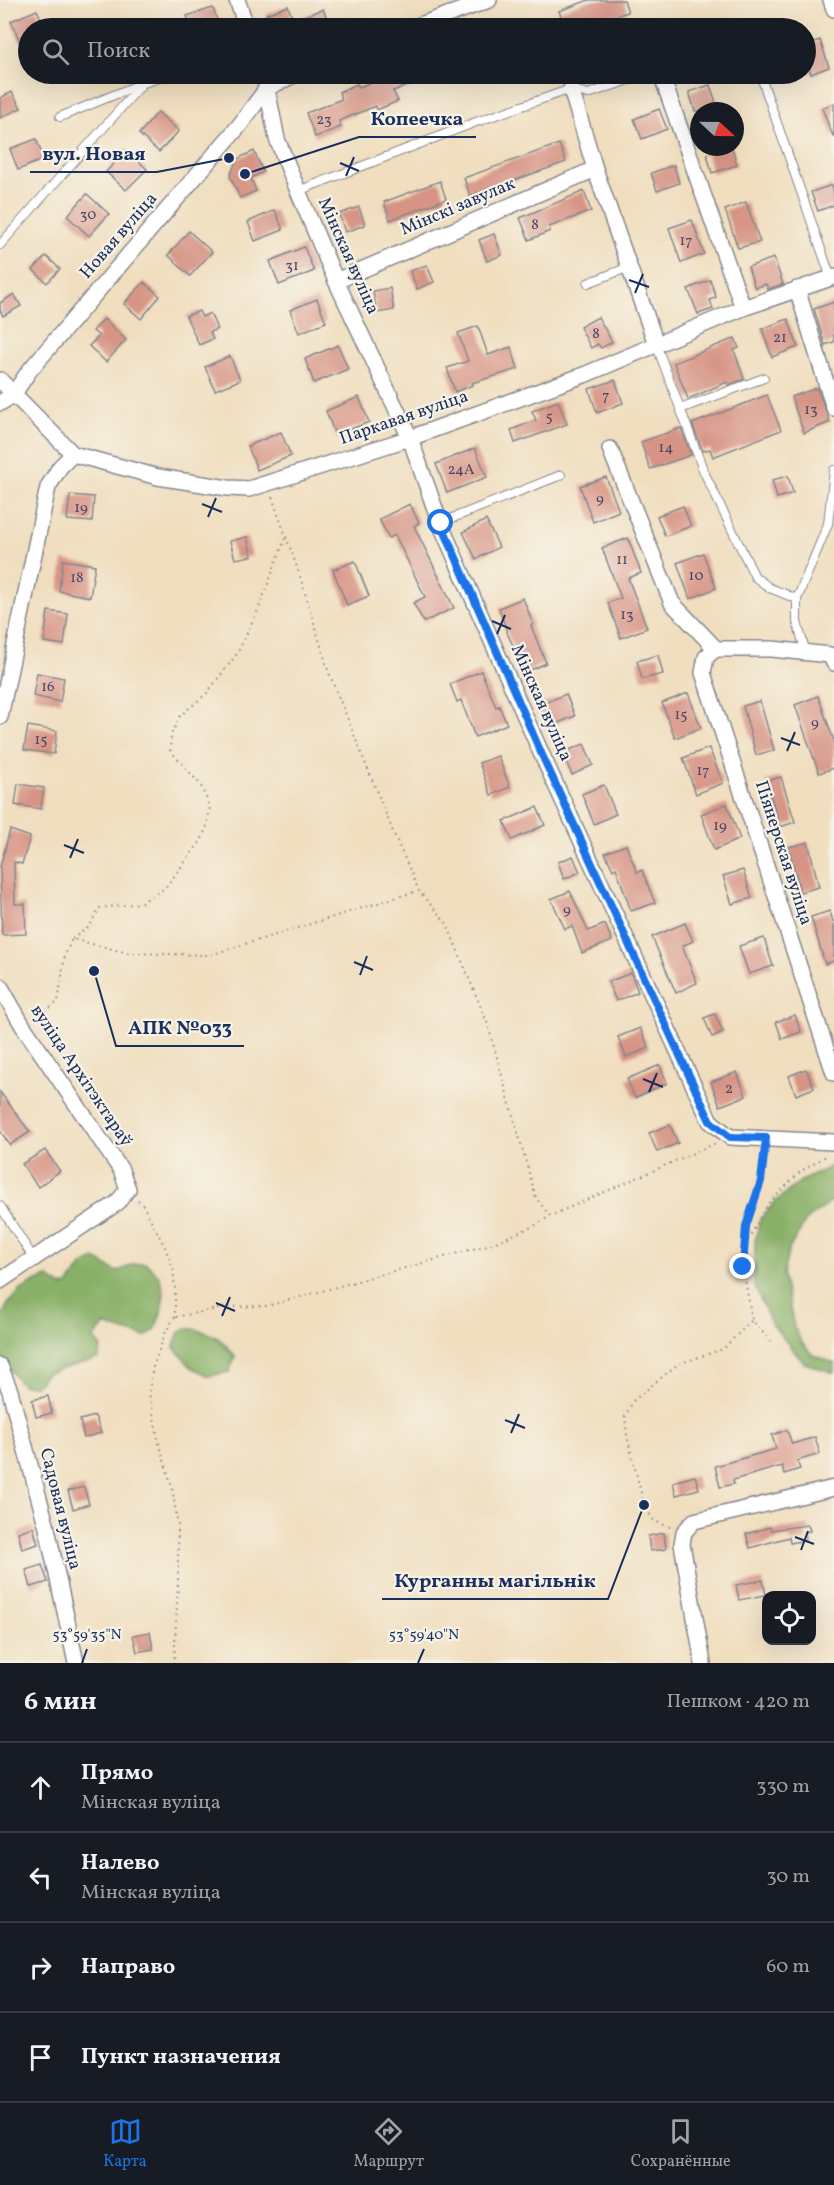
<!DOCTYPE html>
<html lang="ru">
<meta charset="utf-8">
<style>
body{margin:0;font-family:Vollkorn,serif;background:#20242c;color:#f1f3f6}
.controls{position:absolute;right:18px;bottom:18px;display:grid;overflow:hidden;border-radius:12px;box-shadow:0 6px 24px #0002}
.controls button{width:54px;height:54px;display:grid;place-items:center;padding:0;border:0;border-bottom:2px solid #363941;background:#171b24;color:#f1f3f6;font:30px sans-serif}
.compass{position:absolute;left:690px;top:102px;width:54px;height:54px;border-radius:50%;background:#171b24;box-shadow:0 6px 24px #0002;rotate:112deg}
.stop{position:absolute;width:18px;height:18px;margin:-14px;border:4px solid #1a73e8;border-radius:50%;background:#fff}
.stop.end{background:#1a73e8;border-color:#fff;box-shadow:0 2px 6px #0008}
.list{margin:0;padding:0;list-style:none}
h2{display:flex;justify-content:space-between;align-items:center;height:78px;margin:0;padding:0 24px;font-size:26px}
h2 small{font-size:20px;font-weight:400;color:#9ea1a6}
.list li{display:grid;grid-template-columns:39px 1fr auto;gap:18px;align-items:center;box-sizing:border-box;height:90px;padding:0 24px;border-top:2px solid #363941}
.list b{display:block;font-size:22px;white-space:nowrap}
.list p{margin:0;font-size:20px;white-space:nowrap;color:#9ea1a6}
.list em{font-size:20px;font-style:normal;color:#9ea1a6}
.icon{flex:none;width:33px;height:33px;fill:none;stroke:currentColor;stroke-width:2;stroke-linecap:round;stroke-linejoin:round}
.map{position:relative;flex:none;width:834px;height:1663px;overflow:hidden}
.search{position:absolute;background:#171b24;box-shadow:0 6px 24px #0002;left:18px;right:18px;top:18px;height:66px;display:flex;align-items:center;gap:15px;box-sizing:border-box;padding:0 21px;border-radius:33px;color:#9ea1a6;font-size:22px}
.sheet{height:438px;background:#171b24}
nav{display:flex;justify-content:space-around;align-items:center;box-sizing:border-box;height:84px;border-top:2px solid #363941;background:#171b24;font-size:16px;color:#9ea1a6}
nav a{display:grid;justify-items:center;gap:3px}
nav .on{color:#1a73e8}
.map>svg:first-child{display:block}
</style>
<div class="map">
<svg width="834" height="1663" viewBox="0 0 834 1663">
<rect width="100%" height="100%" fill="#f7f3e8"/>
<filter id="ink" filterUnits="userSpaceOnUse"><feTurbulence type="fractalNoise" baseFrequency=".0167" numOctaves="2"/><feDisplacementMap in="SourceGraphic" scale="12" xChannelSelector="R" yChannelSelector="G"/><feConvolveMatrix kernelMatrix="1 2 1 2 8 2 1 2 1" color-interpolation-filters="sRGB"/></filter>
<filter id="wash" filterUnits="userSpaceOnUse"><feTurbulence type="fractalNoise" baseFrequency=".008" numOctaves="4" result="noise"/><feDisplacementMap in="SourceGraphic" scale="24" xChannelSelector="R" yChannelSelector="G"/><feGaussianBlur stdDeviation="1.35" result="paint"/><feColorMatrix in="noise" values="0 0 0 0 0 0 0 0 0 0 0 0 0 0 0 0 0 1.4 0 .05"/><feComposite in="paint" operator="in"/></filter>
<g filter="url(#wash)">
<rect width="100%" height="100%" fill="#f0debe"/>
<g fill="#88b066" stroke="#527062" stroke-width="1.5">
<path d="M 834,1165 L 834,1200 L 806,1220 L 789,1249 L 783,1274 L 794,1327 L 802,1343 L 813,1355 L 834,1363 L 834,1373 L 804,1363 L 771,1323 L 754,1285 L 755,1240 L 760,1219 L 776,1201 L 801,1181 Z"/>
<path d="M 95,1259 L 117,1272 L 133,1264 L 146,1263 L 159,1276 L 164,1293 L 161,1312 L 155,1330 L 145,1337 L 104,1325 L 94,1338 L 101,1348 L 98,1359 L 47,1373 L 36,1385 L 22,1385 L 0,1358 L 0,1320 L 8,1304 L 21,1290 L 35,1282 L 47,1277 L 62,1287 L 68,1285 L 83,1265 Z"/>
<path d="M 185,1328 C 208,1330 222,1337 235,1357 L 229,1372 L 209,1376 L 191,1367 L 174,1347 L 178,1334 Z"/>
</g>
<g id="blocks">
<g fill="#d79485">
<path d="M 589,0 L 624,0 L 628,12 L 580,28 L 565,28 L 559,11 Z"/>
<path d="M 288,6 L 294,23 L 281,28 L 272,28 L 266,14 Z"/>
<path d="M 213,8 L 220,28 L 191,28 L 187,16 Z"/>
<path d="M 323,9 L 331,28 L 307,28 L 302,17 Z"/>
<path d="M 37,10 L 45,28 L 28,28 L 28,39 L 20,42 L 11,21 Z"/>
<path d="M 820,40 L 829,67 L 811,74 L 806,58 L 806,45 Z"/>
<path d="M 391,74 L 440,74 L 440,75 L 393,91 L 398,101 L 377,110 L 376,106 L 339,121 L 341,127 L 315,137 L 306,113 L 342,99 L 339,92 L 357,84 L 359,87 Z"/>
<path d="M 710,85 L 719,111 L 695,111 L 689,92 Z"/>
<path d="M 12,92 L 21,108 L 0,118 L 0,98 Z"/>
<path d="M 834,103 L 834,136 L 833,136 L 822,108 Z"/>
<path d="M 659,109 L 667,129 L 642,139 L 634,119 Z"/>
<path d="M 158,112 L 179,131 L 159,152 L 139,134 Z"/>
<path d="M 36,139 L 44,159 L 18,170 L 10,149 Z"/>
<path d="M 559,144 L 566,162 L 470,196 L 464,178 Z"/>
<path d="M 715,147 L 732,147 L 737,165 L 712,173 L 707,154 L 716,151 Z"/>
<path d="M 126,150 L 147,169 L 126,190 L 106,172 Z"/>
<path d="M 254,151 L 263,172 L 251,178 L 256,191 L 240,198 L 230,176 L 237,159 Z"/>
<path d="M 674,165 L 679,183 L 657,191 L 651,173 Z"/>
<path d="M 440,181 L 446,199 L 390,220 L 384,202 Z"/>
<path d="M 832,185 L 834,193 L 834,205 L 818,211 L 811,192 Z"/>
<path d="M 584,191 L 591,211 L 549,227 L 550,231 L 529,240 L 520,218 Z"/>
<path d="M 87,194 L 109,214 L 89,236 L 67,216 Z"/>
<path d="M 746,202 L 760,242 L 738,248 L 725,210 Z"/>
<path d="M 359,207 L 365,225 L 345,232 L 339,214 Z"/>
<path d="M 275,210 L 283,230 L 255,241 L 248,222 Z"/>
<path d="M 692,220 L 704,254 L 681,263 L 669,228 Z"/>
<path d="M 189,231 L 212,252 L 190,276 L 168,255 Z"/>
<path d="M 494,234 L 502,255 L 487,261 L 479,240 Z"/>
<path d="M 304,247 L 314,271 L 279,285 L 270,261 Z"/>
<path d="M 46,256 L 60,269 L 47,283 L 33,270 Z"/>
<path d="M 774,258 L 783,284 L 768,289 L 766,284 L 755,288 L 748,267 Z"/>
<path d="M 427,265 L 434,282 L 417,289 L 410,271 Z"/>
<path d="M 710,280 L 716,297 L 710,300 L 713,309 L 698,314 L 688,289 Z"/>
<path d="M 144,282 L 160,296 L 141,319 L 124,304 Z"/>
<path d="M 390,288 L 394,310 L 377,313 L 373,291 Z"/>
<path d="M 14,294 L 21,306 L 3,316 L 0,310 L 0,303 Z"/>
<path d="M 317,299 L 326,322 L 299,333 L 290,310 Z"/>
<path d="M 834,302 L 834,342 L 825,345 L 814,309 Z"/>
<path d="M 199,311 L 202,317 L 210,313 L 217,329 L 210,332 L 213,339 L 199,345 L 186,316 Z"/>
<path d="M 598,317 L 612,342 L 601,348 L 598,344 L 591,348 L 580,327 Z"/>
<path d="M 104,319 L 126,340 L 106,362 L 89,346 L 99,336 L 93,331 Z"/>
<path d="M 788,319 L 798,347 L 772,357 L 762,329 Z"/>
<path d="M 478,326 L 488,355 L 511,347 L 518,369 L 472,383 L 473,385 L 455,392 L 447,368 L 468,361 L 458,333 Z"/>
<path d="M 735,338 L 739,348 L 734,350 L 744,379 L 728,385 L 727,382 L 688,399 L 674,363 Z"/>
<path d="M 338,345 L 348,369 L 314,383 L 305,359 Z"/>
<path d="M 230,356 L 240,380 L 215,390 L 205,367 Z"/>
<path d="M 615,380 L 623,403 L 597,413 L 589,389 Z"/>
<path d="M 817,388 L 830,422 L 804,433 L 791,397 Z"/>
<path d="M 767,395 L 781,430 L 713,457 L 710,449 L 703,451 L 692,424 Z"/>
<path d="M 359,397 L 369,422 L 335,435 L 326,411 Z"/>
<path d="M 558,401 L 567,424 L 515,443 L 511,430 L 536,420 L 532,411 Z"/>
<path d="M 681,428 L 691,455 L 650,469 L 641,442 Z"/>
<path d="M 281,432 L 291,456 L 257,470 L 248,446 Z"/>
<path d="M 475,448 L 487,477 L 447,493 L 436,464 Z"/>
<path d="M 788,476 L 793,493 L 777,498 L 772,480 Z"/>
<path d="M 606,477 L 619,511 L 593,522 L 580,486 Z"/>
<path d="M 70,495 L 94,497 L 92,522 L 67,520 Z"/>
<path d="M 410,504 L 419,523 L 414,526 L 454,608 L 424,622 L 413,603 L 425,597 L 395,535 L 389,538 L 379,519 Z"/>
<path d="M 683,506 L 691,526 L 665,536 L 657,516 Z"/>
<path d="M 486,520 L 499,547 L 476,559 L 463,532 Z"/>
<path d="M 247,537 L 252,556 L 235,559 L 230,541 Z"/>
<path d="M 628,538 L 641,573 L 628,578 L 647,628 L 621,638 L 608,603 L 621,598 L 602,548 Z"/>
<path d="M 703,553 L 716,588 L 690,599 L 677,563 Z"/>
<path d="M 63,560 L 95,565 L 90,597 L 59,591 Z"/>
<path d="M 355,561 L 369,596 L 347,605 L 333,570 Z"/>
<path d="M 523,598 L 533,624 L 531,626 L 546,663 L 526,672 L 508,635 L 499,608 Z"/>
<path d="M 48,611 L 68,614 L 64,645 L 44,642 Z"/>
<path d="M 658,655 L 663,674 L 642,679 L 637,661 Z"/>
<path d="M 481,671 L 496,707 L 499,706 L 507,724 L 475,737 L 461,700 L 457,702 L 450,684 Z"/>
<path d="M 37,673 L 64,678 L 60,702 L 33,696 Z"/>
<path d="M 688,693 L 701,728 L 675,738 L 662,703 Z"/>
<path d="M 566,694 L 575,716 L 548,727 L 539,705 Z"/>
<path d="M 818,696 L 834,741 L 834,768 L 819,773 L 795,705 Z"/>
<path d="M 760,701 L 774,750 L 756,755 L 743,706 Z"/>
<path d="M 28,726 L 57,731 L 54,754 L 24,750 Z"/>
<path d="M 584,744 L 593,765 L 572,775 L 562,753 Z"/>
<path d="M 709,748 L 723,783 L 696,794 L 683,758 Z"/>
<path d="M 498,756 L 510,787 L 491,795 L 479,763 Z"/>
<path d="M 781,777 L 795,822 L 780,827 L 766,781 Z"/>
<path d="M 18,784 L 44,788 L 41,809 L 15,805 Z"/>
<path d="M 604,785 L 616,814 L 594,824 L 582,794 Z"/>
<path d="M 727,804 L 740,839 L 714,850 L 701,814 Z"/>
<path d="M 537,807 L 545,825 L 512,840 L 504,821 Z"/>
<path d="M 10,830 L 30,837 L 22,864 L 14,862 L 15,904 L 25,904 L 26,934 L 2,935 L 0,867 Z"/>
<path d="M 808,842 L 819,887 L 800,892 L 789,847 Z"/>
<path d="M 626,845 L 637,872 L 642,870 L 655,903 L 631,911 L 616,868 L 613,870 L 605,853 Z"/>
<path d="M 573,856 L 580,872 L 564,879 L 558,862 Z"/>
<path d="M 743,870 L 752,898 L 732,904 L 723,876 Z"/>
<path d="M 570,891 L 588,931 L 605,924 L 612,941 L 582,953 L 572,926 L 565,929 L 551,899 Z"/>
<path d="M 830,911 L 834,925 L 834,961 L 825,964 L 811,917 Z"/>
<path d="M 685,923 L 693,941 L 682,946 L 697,983 L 676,993 L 652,937 Z"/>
<path d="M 764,938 L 773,966 L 749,974 L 739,946 Z"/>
<path d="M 631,973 L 638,992 L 616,1001 L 608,982 Z"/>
<path d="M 715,1014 L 723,1032 L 712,1037 L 704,1018 Z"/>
<path d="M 795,1015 L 801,1032 L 782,1039 L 776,1022 Z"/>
<path d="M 640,1028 L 649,1048 L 626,1057 L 618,1037 Z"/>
<path d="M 660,1065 L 667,1083 L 635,1098 L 627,1079 Z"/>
<path d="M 806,1069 L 814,1088 L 796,1095 L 789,1076 Z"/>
<path d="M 737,1072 L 746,1096 L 720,1106 L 711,1082 Z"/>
<path d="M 0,1092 L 30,1132 L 10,1145 L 0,1131 Z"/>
<path d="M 670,1125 L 678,1143 L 657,1152 L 649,1133 Z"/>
<path d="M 45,1150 L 60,1171 L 38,1187 L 22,1164 Z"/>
<path d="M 48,1396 L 52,1413 L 36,1417 L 32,1400 Z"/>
<path d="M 95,1416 L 101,1433 L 84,1438 L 80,1420 Z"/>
<path d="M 787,1430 L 792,1444 L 815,1437 L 820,1454 L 797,1461 L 800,1469 L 784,1474 L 782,1466 L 733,1480 L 734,1484 L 720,1487 L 715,1466 L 776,1449 L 772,1435 Z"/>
<path d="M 695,1476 L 699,1489 L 676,1495 L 673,1482 Z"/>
<path d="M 84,1487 L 89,1504 L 73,1509 L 68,1491 Z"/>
<path d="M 808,1525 L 810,1531 L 805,1532 L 806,1540 L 790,1543 L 789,1537 L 750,1548 L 746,1534 L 770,1527 L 771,1530 Z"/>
<path d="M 33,1527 L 38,1544 L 22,1549 L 18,1532 Z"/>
<path d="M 664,1533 L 666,1549 L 650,1551 L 648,1536 Z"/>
<path d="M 42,1565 L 48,1582 L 31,1587 L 26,1570 Z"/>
<path d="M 763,1580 L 766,1595 L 739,1600 L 736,1585 Z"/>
<path d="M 150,1632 L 153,1649 L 137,1652 L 133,1635 Z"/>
</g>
</g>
</g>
<g filter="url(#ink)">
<use href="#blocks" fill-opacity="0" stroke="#86868e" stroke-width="1.5"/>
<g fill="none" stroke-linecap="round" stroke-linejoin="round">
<defs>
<g id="service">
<path d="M 760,74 L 831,278"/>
<path d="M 60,117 L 143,83 L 174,74"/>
<path d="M 298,191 L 476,122 L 571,89 L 588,94 L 647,74"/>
<path d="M 0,245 L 143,83"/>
<path d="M 588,283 L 629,267"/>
<path d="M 656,344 L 704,472 L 755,577 L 770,588 L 797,599 L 828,524 L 834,470"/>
<path d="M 680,409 L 764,378"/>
<path d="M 440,523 L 561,475"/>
<path d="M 797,599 L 797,622 L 806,653"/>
<path d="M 0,1206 L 34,1259"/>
</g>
<g id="minor">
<path d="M 237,0 L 247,28"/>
<path d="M 831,0 L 834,9"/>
<path d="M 412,28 L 489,0"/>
<path d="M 264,74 L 277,139 L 298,191 L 336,281 L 410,438 L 440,523 L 542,755 L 710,1121 L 730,1137 L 834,1142"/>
<path d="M 661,74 L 743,308"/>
<path d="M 571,89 L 595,169 L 656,344"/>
<path d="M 336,281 L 595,169"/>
<path d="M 797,289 L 834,408"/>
<path d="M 0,380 L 73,454 L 158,477 L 228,488 L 249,489 L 410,438 L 584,375 L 743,308 L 834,277"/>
<path d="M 0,403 L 13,395 L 29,371 L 239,126 L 267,88 L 296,74"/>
<path d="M 610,449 L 672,603 L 716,649 L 706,657 L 703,673 L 834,1073"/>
<path d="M 716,649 L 772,649 L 830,655 L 834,663"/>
<path d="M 0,717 L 48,487 L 60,467 L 73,454"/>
<path d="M 0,986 L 23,1026 L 121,1170 L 128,1189 L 117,1203 L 0,1281"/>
<path d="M 0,1366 L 10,1391 L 47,1528 L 76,1663"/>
<path d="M 703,1663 L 682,1544 L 684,1532 L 694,1521 L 834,1488"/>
</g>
</defs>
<use href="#service" stroke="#86868e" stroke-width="10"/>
<use href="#minor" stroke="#86868e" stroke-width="18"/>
<g stroke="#86868e" stroke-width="2" stroke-dasharray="1.5 4.5" stroke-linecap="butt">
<path d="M 272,497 L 300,576 L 329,673 L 396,839 L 419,891 L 447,924 L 488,1025 L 536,1198 L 550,1216 L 716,1143"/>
<path d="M 72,939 L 89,927 L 100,908 L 140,903 L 165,888 L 201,841 L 207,826 L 210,806 L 200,784 L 170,750 L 171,735 L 180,716 L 207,693 L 237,654 L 259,608 L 286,536"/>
<path d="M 35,1018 L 58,1002 L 65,955 L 72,939 L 128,953 L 210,955 L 417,891"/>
<path d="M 764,1153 L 761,1181 L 746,1226 L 743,1267 L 752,1320 L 773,1344"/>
<path d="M 138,1200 L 143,1205 L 165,1247 L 173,1269 L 175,1288 L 175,1317 L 166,1331 L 153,1367 L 149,1393 L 159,1443 L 172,1487 L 178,1526 L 178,1585 L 174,1663"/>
<path d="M 745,1245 L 769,1203 L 801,1171 L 826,1156"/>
<path d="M 176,1317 L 227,1307 L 267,1306 L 322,1291 L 491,1244 L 534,1226 L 550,1216"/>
<path d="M 670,1527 L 654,1521 L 644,1505 L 627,1436 L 625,1417 L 633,1401 L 678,1364 L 723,1349 L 752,1320"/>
</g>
<use href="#service" stroke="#fff" stroke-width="8"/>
<use href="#minor" stroke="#fff" stroke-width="15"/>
</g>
</g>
<g fill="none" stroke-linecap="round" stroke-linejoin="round" filter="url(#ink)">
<path stroke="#1a73e8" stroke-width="8" d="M 441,523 L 542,755 L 710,1121 L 730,1137 L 766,1138 L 761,1181 L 746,1226 L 743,1267"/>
</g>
<path fill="none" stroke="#1b2f5e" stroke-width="2" d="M 340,163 L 359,171M 346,176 L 354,157M 629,280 L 649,287M 635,293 L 643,274M 202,504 L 222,512M 208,517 L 216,498M 492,621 L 511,629M 497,634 L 505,615M 781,738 L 800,745M 787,751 L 795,732M 64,845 L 84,853M 70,858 L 78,839M 354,962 L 373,970M 360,975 L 367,956M 643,1079 L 663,1087M 649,1092 L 657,1073M 216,1303 L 235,1311M 222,1316 L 230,1297M 505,1420 L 525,1428M 511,1433 L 519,1414M 795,1537 L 814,1544M 801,1550 L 808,1531M 82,1663 L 87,1649M 418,1663 L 424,1649"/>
<g text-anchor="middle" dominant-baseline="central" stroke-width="4.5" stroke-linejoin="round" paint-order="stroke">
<g font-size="15" fill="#4a4868">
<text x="324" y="120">23</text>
<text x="88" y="215">30</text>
<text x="535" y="225">8</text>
<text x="686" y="241">17</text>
<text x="292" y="266">31</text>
<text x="596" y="334">8</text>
<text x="780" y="338">21</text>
<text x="606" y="396">7</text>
<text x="811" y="410">13</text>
<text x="549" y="417">5</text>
<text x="666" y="448">14</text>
<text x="461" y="470">24А</text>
<text x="600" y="499">9</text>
<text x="81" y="508">19</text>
<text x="622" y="560">11</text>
<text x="696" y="576">10</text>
<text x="77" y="578">18</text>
<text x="627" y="615">13</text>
<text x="48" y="687">16</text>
<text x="681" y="715">15</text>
<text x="815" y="723">9</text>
<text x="41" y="740">15</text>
<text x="703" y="771">17</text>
<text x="720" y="826">19</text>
<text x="567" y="910">9</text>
<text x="729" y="1089">2</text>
</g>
<g font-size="18" fill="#1b2f5e" stroke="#f7f3e8">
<text transform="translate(458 207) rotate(-23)">Мінскі завулак</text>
<text transform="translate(119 236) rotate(-49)">Новая вуліца</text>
<text transform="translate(348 256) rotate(66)">Мінская вуліца</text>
<text transform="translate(404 418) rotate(-19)">Паркавая вуліца</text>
<text transform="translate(541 703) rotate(66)">Мінская вуліца</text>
<text transform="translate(783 853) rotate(72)">Піянерская вуліца</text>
<text transform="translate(81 1076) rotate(56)">вуліца Архітэктараў</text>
<text transform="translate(60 1509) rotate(76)">Садовая вуліца</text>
</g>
</g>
<g font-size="15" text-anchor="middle" fill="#1b2f5e" stroke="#f7f3e8" stroke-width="4.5" stroke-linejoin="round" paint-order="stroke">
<text x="87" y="1639">53°59'35"N</text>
<text x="424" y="1639">53°59'40"N</text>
</g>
<path fill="none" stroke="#1b2f5e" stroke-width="2" d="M245 174L359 137H476M229 158L157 172H30M94 971L116 1046H244M644 1505L608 1599H382"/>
<g fill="#1b2f5e" stroke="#f7f3e8" stroke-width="2">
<circle cx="245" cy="174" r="6"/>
<circle cx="229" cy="158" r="6"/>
<circle cx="94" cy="971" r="6"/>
<circle cx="644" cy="1505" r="6"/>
</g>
<g font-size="20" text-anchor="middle" font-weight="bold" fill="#1b2f5e" stroke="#f7f3e8" stroke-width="4.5" stroke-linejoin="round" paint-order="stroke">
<text x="417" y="125">Копеечка</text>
<text x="94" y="160">вул. Новая</text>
<text x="180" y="1034">АПК №033</text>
<text x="495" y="1587">Курганны магільнік</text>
</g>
</svg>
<div class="controls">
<button><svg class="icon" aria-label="locate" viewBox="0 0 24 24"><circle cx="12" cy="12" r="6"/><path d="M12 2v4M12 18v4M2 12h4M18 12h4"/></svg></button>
</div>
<svg class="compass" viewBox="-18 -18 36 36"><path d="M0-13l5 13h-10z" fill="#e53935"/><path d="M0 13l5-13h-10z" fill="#9ea1a6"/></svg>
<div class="stop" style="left:441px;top:523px"></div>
<div class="stop end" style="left:743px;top:1267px"></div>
<div class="search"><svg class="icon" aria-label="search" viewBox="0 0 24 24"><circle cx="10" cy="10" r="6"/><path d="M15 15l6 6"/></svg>Поиск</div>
</div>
<section class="sheet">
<h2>6 мин<small>Пешком · 420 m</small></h2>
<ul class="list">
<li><svg class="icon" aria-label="ahead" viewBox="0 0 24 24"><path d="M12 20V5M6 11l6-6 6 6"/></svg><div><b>Прямо</b><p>Мінская вуліца</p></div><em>330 m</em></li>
<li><svg class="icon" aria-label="left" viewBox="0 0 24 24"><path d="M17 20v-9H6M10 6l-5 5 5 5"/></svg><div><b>Налево</b><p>Мінская вуліца</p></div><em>30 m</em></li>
<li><svg class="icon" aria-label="right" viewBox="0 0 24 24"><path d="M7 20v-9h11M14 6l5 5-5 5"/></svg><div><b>Направо</b></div><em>60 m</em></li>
<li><svg class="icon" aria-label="arrive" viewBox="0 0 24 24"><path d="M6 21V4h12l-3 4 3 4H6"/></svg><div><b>Пункт назначения</b></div></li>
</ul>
</section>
<nav>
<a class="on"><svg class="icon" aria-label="map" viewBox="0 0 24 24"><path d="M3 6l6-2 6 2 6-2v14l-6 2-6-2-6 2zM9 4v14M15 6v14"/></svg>Карта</a>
<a><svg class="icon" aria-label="directions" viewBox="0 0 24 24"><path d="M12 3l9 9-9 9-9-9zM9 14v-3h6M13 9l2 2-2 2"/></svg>Маршрут</a>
<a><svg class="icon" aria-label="saved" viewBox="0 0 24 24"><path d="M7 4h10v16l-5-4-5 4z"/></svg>Сохранённые</a>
</nav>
